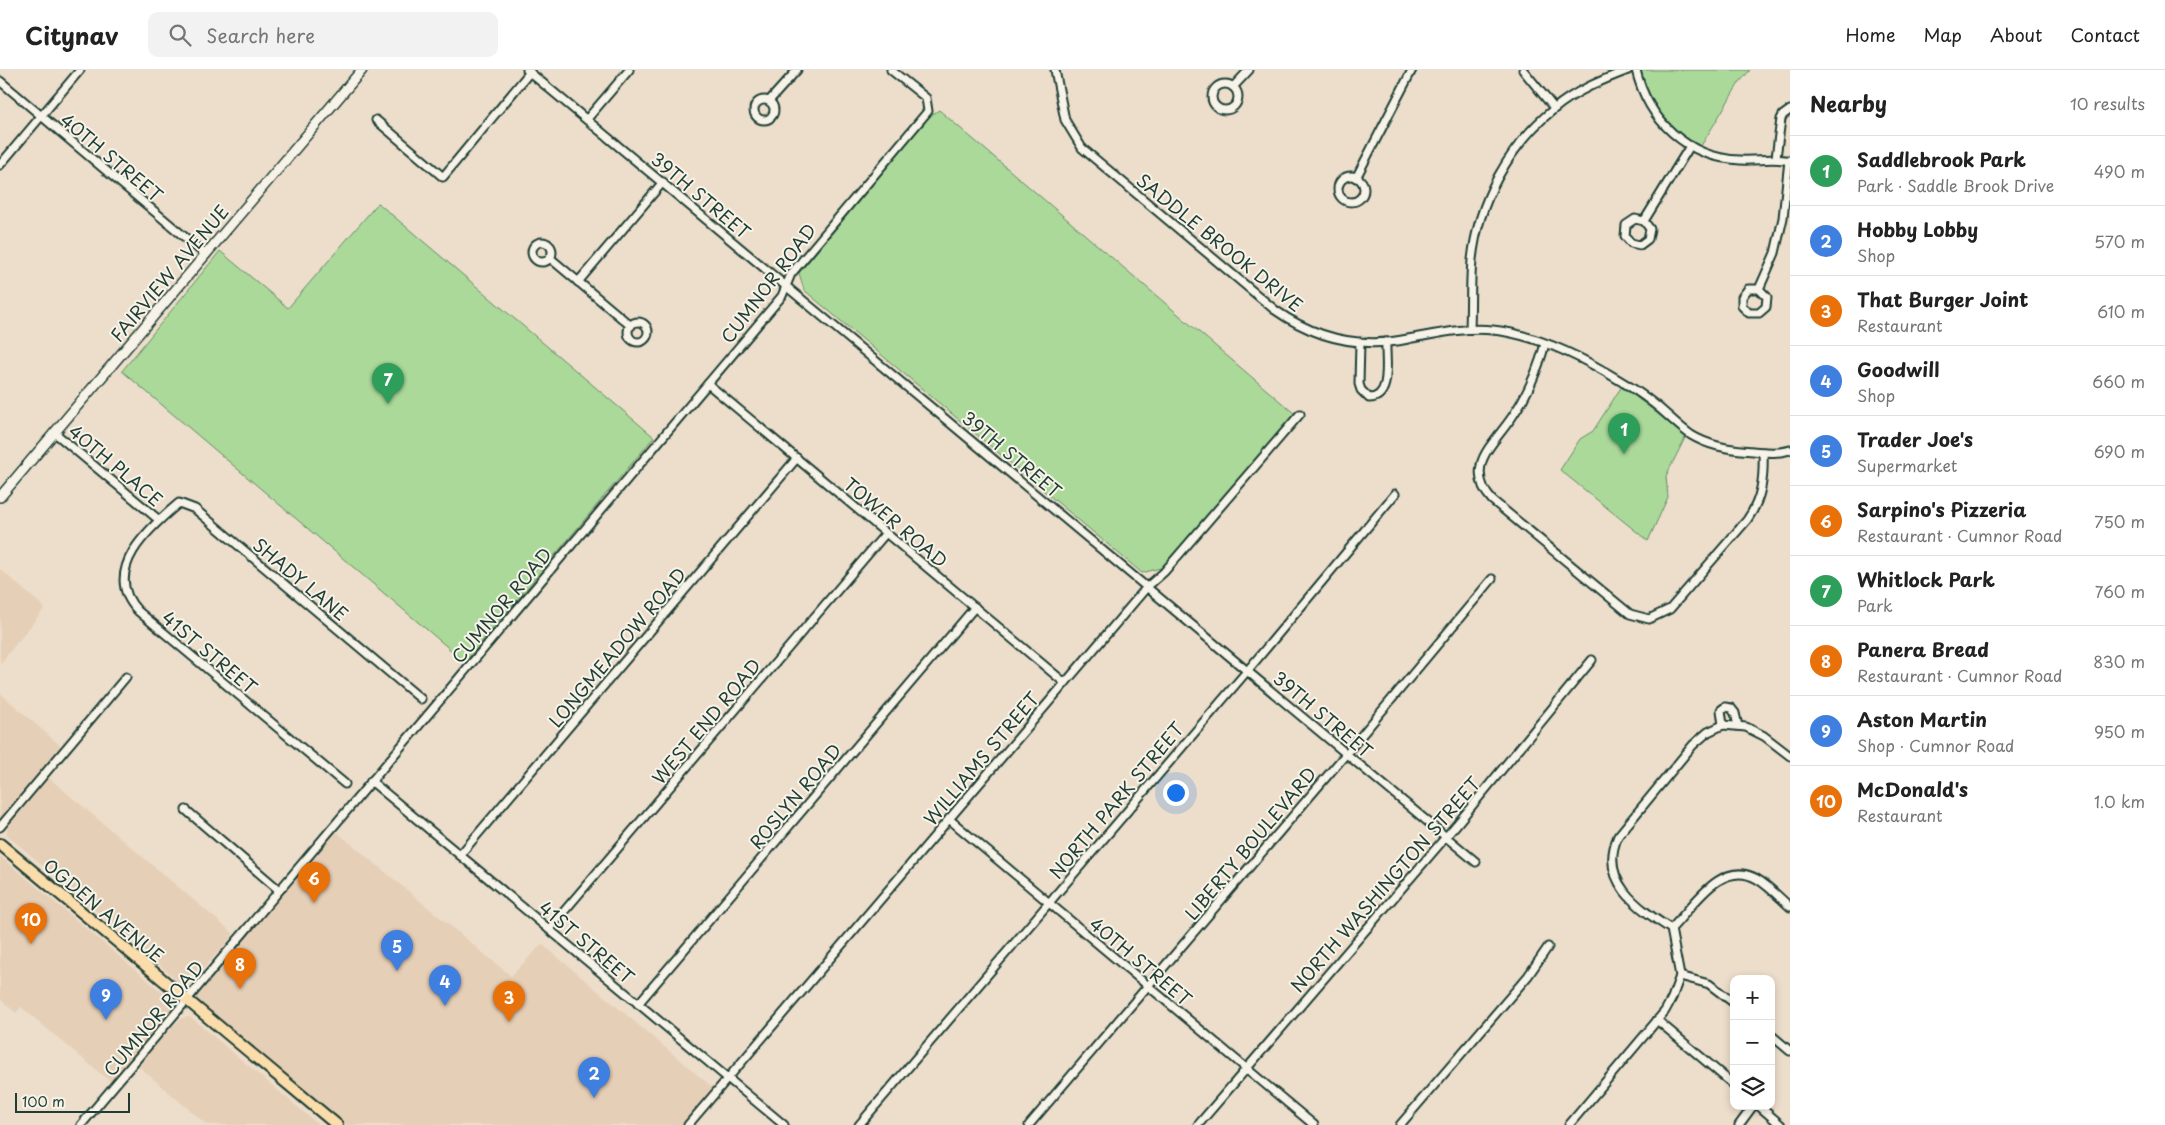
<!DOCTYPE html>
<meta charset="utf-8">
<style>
body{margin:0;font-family:"Playpen Sans",sans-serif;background:#f2f2f2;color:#222}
.controls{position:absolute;right:15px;bottom:15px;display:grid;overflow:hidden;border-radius:10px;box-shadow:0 2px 8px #0003}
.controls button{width:45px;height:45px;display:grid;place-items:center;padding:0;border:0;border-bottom:1px solid #e0e0e0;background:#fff;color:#222;font:25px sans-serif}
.scale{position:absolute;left:15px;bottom:12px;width:115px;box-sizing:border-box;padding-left:5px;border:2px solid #1f3d34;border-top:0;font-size:14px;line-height:18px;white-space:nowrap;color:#1f3d34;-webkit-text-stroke:4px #f7f3e8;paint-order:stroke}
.you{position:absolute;left:1175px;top:722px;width:18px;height:18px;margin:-12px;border:4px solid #fff;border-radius:50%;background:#1a73e8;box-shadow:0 0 0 8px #1a73e833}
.badge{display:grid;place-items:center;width:32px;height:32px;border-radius:50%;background:#111827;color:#fff;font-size:16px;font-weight:700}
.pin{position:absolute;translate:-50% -41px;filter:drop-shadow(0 1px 2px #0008)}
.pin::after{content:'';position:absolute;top:26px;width:18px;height:15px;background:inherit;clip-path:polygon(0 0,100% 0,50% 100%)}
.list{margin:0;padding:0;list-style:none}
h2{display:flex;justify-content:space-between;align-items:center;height:65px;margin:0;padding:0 20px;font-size:21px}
h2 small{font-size:16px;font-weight:400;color:#767676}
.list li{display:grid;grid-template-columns:32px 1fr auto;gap:15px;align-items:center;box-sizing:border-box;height:70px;padding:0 20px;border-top:1px solid #e0e0e0}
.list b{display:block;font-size:19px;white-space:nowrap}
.list p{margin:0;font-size:16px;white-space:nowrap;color:#767676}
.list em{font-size:16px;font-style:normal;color:#767676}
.icon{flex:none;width:28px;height:28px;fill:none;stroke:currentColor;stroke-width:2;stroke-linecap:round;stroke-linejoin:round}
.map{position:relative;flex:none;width:1790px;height:1055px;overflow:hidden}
header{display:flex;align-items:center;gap:30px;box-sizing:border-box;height:70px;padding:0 25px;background:#fff;border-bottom:1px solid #e0e0e0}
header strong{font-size:24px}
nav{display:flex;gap:28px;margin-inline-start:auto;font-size:18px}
.search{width:350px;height:45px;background:#f2f2f2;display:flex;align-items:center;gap:12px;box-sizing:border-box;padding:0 18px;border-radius:10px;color:#767676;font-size:19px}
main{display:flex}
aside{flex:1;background:#fff}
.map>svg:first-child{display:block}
</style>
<header>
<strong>Citynav</strong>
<div class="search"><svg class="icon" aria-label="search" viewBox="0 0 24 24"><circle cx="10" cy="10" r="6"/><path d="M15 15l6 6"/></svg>Search here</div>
<nav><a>Home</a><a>Map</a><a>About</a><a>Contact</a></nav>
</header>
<main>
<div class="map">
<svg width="1790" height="1055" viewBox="0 0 1790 1055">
<rect width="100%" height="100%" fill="#eddecb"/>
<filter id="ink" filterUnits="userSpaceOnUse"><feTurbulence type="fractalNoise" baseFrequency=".02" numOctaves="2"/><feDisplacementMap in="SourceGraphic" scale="10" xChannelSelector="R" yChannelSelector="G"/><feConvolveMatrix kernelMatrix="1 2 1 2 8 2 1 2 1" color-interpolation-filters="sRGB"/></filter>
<g filter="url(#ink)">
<g fill="#e6cfb7">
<path d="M 0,499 L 45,538 L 0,594 Z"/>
<path d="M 0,623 L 63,678 L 0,749 Z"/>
<path d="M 48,707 L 234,864 L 190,914 L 183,915 L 7,765 L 7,758 Z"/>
<path d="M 332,758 L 511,906 L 542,874 L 717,1021 L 688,1055 L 331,1055 L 183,931 Z"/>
<path d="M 0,786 L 171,930 L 172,936 L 165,952 L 112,1013 L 21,937 L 16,943 L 0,929 Z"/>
<path d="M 189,947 L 193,949 L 319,1055 L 207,1055 L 138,996 L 171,957 L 182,948 Z"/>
</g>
<g fill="#aad999" stroke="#648b66">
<path d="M 1641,0 L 1750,0 L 1739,13 L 1701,76 C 1671,63 1647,32 1641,0 Z"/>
<path d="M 939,40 L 1295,344 L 1164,497 L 1142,503 L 804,220 L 799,203 L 931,45 Z"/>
<path d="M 378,133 L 654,367 L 465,592 L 122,301 L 220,181 L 288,238 Z"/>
<path d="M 1622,316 L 1686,366 L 1666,406 L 1668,427 L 1648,471 L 1560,400 L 1580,369 L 1593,361 Z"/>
</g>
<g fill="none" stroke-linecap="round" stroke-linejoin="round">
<defs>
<g id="minor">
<path d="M 527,0 L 1476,792"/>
<path d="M 1055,0 L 1065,50 L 1082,78 L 1275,240 C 1315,268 1360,279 1408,269 C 1436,264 1464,257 1493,260 C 1537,265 1582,287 1619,310 C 1631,317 1643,325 1653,333 C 1666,343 1678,356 1691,365 C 1709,376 1732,380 1753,381 C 1765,382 1778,384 1790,380"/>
<path d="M 1523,0 L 1554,38"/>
<path d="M 1636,0 C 1648,50 1687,88 1740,90 C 1757,91 1774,87 1790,91"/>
<path d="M 0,11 L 206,185"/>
<circle cx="1225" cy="27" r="13"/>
<path d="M 1233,17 L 1249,0"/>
<circle cx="764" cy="40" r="10"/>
<path d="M 769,31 L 797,0"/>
<path d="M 587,49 L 629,0"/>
<path d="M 376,50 L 443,107 L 530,2"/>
<path d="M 1776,88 L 1781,49 L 1783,45 L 1790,40"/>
<path d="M 0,95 L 80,0"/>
<circle cx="1351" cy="119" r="13"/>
<path d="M 1356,108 L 1412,0"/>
<path d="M 1644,151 L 1650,159 L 1648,169 L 1640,175 L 1631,173 L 1625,166 L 1626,155 L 1635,149 L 1644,151 L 1690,76"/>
<circle cx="542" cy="182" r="10"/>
<path d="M 550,188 L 631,256"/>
<path d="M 578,212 L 663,112"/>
<path d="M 1759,219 L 1767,227 L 1766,237 L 1759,243 L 1749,243 L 1742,236 L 1742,227 L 1748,219 L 1759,219 L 1775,183 L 1783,148 L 1789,90"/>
<circle cx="638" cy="262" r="10"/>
<path d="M 1470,259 C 1471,236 1470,213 1472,190 C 1478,132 1509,75 1554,39 C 1575,21 1602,10 1628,0"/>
<path d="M 1360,272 L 1359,314 L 1361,320 L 1369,328 C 1393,328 1385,288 1386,272"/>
<path d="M 1545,274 C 1538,299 1529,322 1514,344 C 1505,359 1484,379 1481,395 C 1478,409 1483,420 1492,430 L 1630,544 L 1649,549 L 1670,539 L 1747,450 C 1762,429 1764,408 1763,382"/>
<path d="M 708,314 L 1065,613"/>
<path d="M 55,363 L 159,450"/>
<path d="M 1723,655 L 1721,640 L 1725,637 L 1731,638 L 1735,643 L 1738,656"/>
<path d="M 371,711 L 784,1055"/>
<path d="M 345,714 L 138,541 C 100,501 149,458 179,433 L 195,439 L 421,629"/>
<path d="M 186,740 L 279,820"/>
<path d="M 949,749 L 1314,1055"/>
<path d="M 0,757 L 126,607"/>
<path d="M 460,785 L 797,388"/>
<path d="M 549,859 L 886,463"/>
<path d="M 1671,859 C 1693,837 1721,788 1757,809 C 1769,816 1780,828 1790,837"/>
<path d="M 1680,906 L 1709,914 L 1734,933"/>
<path d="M 638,934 L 975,537"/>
<path d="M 1657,950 L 1734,1015"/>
<path d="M 1771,965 L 1790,981"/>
<path d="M 1759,1036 L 1781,1055"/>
<path d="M 81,1055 L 782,226 L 791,204 L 928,41 L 926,28 L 891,0"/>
<path d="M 688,1055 L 1147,517 L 1164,502 L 1300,344"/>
<path d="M 859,1055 L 1248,600 L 1395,424"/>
<path d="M 1029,1055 L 1346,684 L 1492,509"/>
<path d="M 1198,1055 L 1457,754 L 1592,590"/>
<path d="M 1400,1055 L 1528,906 L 1548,877"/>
<path d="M 1569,1055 L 1665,941 L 1672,928 L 1680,906 L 1671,859 C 1638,838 1598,811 1618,766 L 1693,675 L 1708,662 L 1723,655 L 1746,657 L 1764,666 L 1790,686"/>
<path d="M 1739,1055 L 1753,1036"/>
</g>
<path id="tertiary" d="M 0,427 L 362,0"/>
<path id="primary" d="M 0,774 L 337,1055"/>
</defs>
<use href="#minor" stroke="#1f3d34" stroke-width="11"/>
<use href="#tertiary" stroke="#1f3d34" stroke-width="12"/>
<use href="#primary" stroke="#1f3d34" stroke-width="14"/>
<use href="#minor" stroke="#f7f3e8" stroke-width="7"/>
<use href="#tertiary" stroke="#f7f3e8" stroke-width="9"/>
<use href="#primary" stroke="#faddab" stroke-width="10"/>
</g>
</g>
<g text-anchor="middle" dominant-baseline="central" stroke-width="4" stroke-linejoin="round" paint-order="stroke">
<g font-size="18" fill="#1f3d34" stroke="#f7f3e8">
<text transform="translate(112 87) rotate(40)">40TH STREET</text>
<text transform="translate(701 125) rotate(40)">39TH STREET</text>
<text transform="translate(1220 172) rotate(39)">SADDLE BROOK DRIVE</text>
<text transform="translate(169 203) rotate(-50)">FAIRVIEW AVENUE</text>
<text transform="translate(768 213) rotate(-53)">CUMNOR ROAD</text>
<text transform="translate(1012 384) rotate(40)">39TH STREET</text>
<text transform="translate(116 395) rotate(40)">40TH PLACE</text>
<text transform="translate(896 452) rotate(40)">TOWER ROAD</text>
<text transform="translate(301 509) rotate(40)">SHADY LANE</text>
<text transform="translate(501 535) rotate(-50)">CUMNOR ROAD</text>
<text transform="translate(617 577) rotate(-50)">LONGMEADOW ROAD</text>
<text transform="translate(210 582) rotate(40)">41ST STREET</text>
<text transform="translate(1323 644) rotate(40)">39TH STREET</text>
<text transform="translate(706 651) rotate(-50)">WEST END ROAD</text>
<text transform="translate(981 688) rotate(-50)">WILLIAMS STREET</text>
<text transform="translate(795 726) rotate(-50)">ROSLYN ROAD</text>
<text transform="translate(1116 730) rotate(-50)">NORTH PARK STREET</text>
<text transform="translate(1250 773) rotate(-50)">LIBERTY BOULEVARD</text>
<text transform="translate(1385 814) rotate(-49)">NORTH WASHINGTON STREET</text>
<text transform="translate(104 840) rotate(40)">OGDEN AVENUE</text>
<text transform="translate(587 872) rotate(40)">41ST STREET</text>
<text transform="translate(1141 891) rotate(40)">40TH STREET</text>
<text transform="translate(153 948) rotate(-50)">CUMNOR ROAD</text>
</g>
</g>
</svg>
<div class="controls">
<button>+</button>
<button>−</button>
<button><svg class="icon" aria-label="layers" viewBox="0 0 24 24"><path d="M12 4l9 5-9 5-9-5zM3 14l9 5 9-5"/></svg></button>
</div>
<div class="scale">100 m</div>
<div class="you"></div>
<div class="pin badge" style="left:1624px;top:384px;background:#2e9e5b">1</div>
<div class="pin badge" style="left:594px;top:1028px;background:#3f7fe0">2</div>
<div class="pin badge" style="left:509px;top:952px;background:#e8710a">3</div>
<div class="pin badge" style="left:445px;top:936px;background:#3f7fe0">4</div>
<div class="pin badge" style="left:397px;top:901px;background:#3f7fe0">5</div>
<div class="pin badge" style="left:314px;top:833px;background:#e8710a">6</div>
<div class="pin badge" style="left:388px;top:334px;background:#2e9e5b">7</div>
<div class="pin badge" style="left:240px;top:919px;background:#e8710a">8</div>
<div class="pin badge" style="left:106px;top:950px;background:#3f7fe0">9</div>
<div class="pin badge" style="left:31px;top:874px;background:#e8710a">10</div>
</div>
<aside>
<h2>Nearby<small>10 results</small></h2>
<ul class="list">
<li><span class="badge" style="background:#2e9e5b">1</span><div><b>Saddlebrook Park</b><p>Park · Saddle Brook Drive</p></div><em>490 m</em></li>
<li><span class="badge" style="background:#3f7fe0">2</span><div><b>Hobby Lobby</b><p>Shop</p></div><em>570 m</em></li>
<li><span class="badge" style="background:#e8710a">3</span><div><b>That Burger Joint</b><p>Restaurant</p></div><em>610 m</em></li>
<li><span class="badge" style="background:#3f7fe0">4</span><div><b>Goodwill</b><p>Shop</p></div><em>660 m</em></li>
<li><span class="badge" style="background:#3f7fe0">5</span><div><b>Trader Joe's</b><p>Supermarket</p></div><em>690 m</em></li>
<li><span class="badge" style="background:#e8710a">6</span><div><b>Sarpino's Pizzeria</b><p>Restaurant · Cumnor Road</p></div><em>750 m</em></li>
<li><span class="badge" style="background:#2e9e5b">7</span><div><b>Whitlock Park</b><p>Park</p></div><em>760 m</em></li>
<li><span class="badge" style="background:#e8710a">8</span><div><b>Panera Bread</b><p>Restaurant · Cumnor Road</p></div><em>830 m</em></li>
<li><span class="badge" style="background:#3f7fe0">9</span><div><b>Aston Martin</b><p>Shop · Cumnor Road</p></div><em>950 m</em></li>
<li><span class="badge" style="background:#e8710a">10</span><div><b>McDonald's</b><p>Restaurant</p></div><em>1.0 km</em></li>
</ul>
</aside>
</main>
